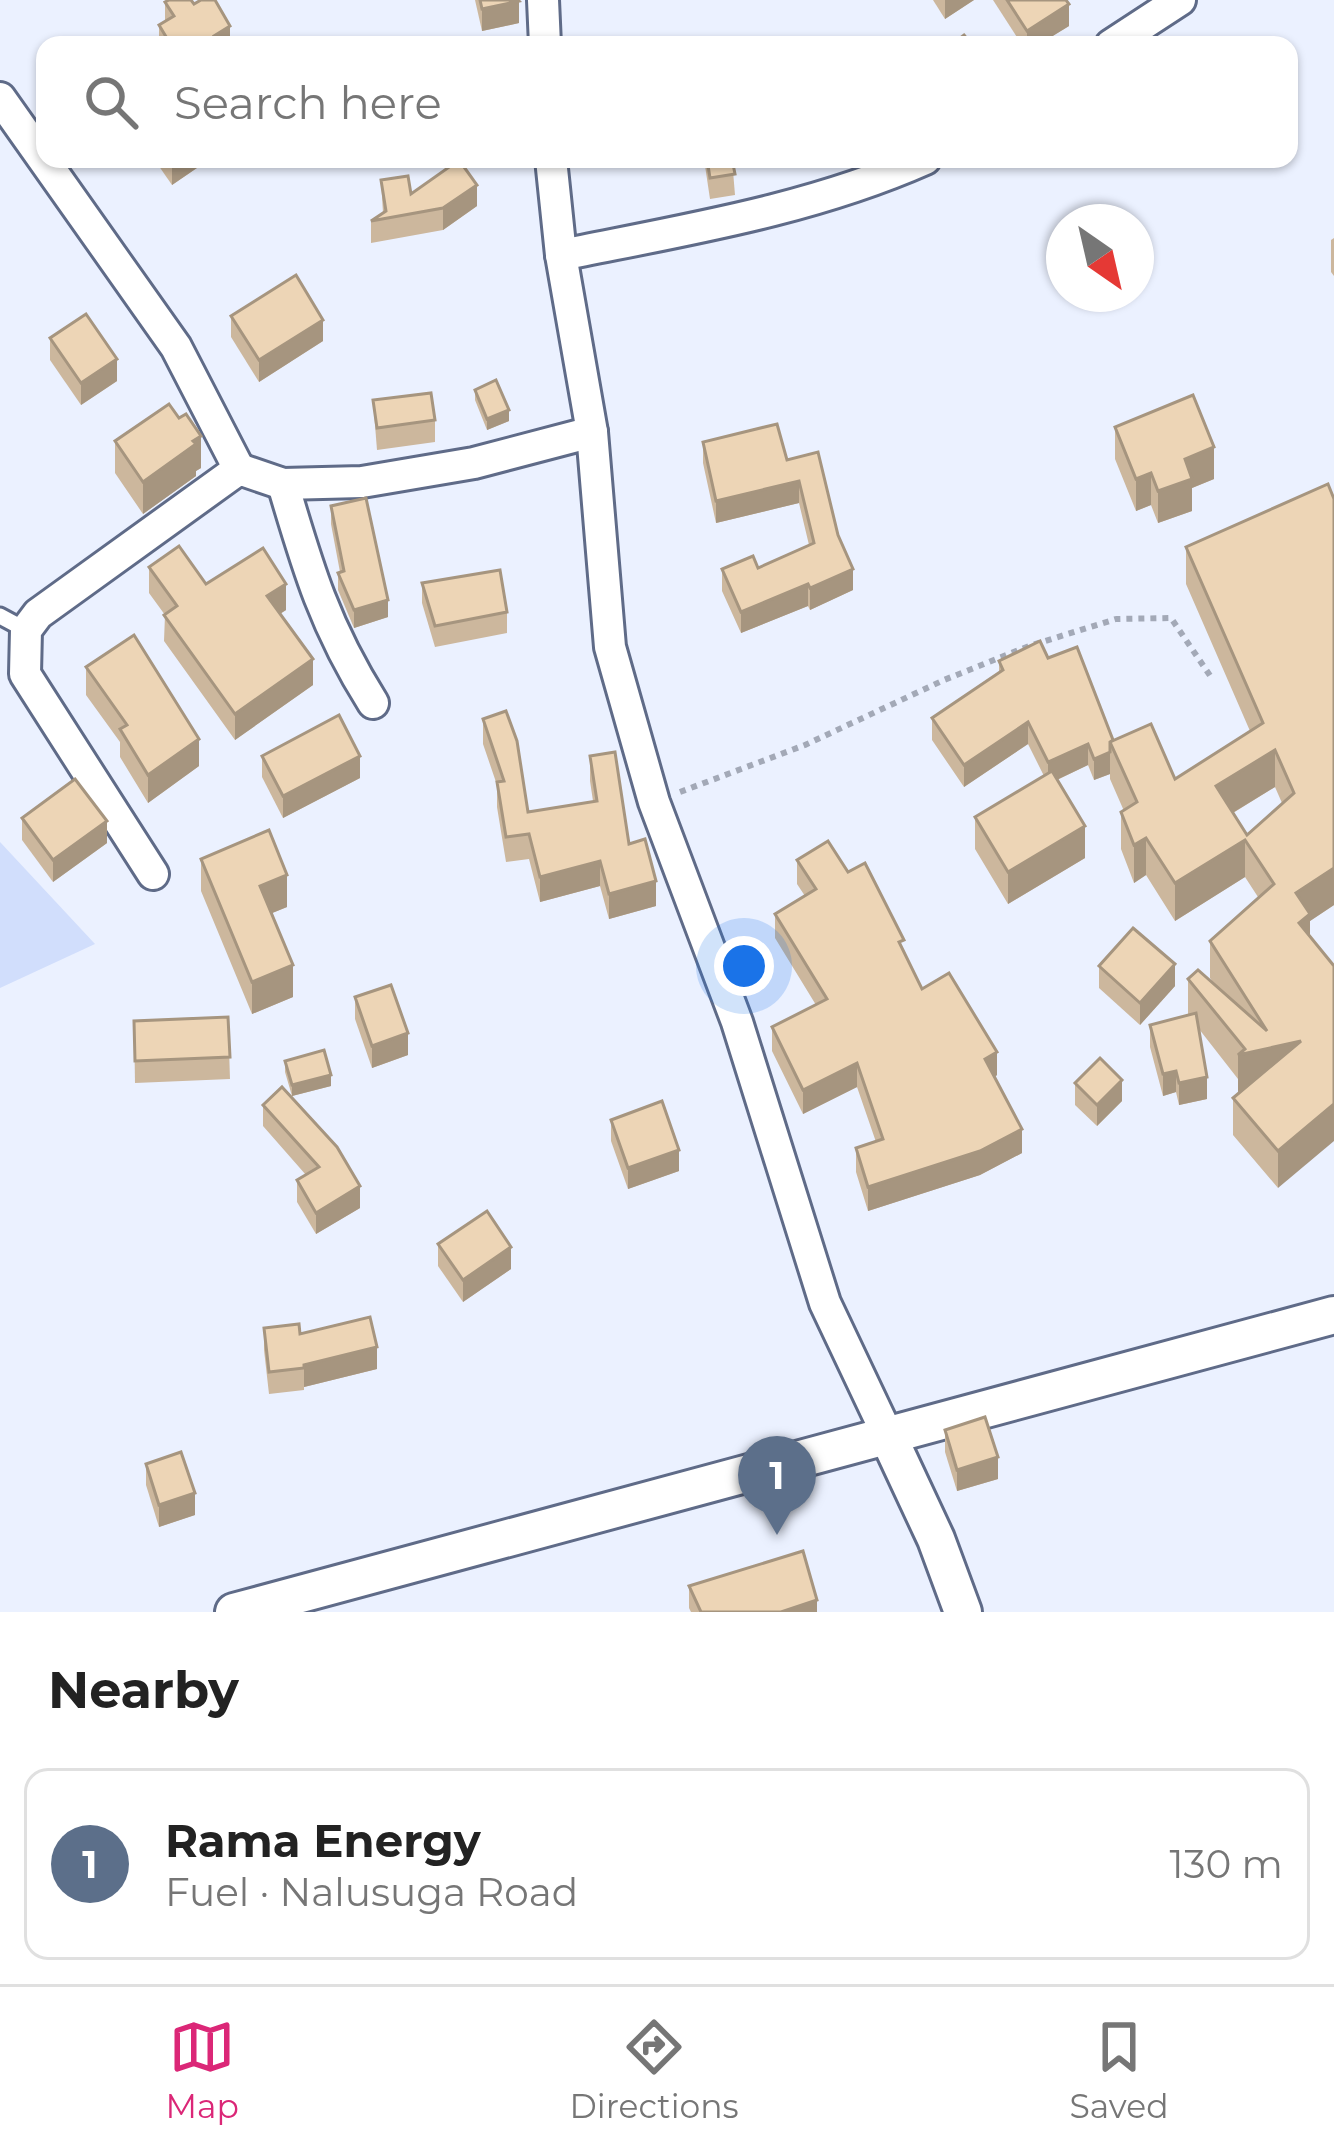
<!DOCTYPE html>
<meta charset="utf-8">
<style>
body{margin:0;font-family:Montserrat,sans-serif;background:#f6f6f6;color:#222}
.compass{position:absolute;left:1046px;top:204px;width:108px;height:108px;border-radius:50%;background:#fff;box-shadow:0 3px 9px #0004;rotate:146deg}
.you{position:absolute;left:744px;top:966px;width:42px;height:42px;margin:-30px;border:9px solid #fff;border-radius:50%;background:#1a73e8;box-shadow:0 0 0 18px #1a73e833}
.badge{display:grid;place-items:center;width:78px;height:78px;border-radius:50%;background:#db2777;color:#fff;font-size:39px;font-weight:700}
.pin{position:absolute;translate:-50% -99px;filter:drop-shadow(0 3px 6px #0008)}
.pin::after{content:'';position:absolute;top:63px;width:42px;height:36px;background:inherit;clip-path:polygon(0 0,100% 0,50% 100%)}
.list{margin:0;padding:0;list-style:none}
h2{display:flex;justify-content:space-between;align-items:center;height:156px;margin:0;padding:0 48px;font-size:51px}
h2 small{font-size:39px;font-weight:400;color:#767676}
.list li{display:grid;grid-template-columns:78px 1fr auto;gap:36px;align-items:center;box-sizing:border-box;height:192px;margin:0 24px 24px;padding:0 24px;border:3px solid #e0e0e0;border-radius:24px}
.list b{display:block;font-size:45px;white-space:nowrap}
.list p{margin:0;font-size:39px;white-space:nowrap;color:#767676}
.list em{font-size:39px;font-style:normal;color:#767676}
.icon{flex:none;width:66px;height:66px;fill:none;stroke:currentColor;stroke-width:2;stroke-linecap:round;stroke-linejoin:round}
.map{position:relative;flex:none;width:1334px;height:1612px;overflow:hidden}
.search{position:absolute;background:#fff;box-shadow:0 3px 9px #0004;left:36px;right:36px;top:36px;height:132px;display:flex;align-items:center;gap:30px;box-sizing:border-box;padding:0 42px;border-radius:24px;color:#767676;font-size:45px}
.sheet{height:372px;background:#fff}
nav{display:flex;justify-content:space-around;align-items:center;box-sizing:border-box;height:168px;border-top:3px solid #e0e0e0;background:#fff;font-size:33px;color:#767676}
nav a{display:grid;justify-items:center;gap:6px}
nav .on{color:#db2777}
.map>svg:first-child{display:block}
</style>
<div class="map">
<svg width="1334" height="1612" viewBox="0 0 1334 1612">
<rect width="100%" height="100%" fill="#ebf1ff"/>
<path fill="#d1defc" d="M 0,842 L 95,944 L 0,988 Z"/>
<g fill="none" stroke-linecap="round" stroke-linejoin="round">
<defs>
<path id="service" d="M 0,616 L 26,630"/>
<g id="minor">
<path d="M 543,0 L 545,45"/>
<path d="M 1111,45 L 1180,0"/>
<path d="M 0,98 L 176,347 L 239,469"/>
<path d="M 551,159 L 561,255 L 592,432 L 610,647 L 654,802 L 737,1022 L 825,1303 L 887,1434"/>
<path d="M 561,255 C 684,230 810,210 925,159"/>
<path d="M 283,484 C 308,569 325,627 373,703"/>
<path d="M 153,874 L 25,674 L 26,630 L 38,614 L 239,469 L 283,484 L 362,482 L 474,463 L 592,432"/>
</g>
<g id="tertiary">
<path d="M 887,1434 L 936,1539 L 963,1612"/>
<path d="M 234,1612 L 1334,1315"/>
</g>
</defs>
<use href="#service" stroke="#5f6b88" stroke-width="21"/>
<use href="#minor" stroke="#5f6b88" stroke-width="36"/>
<use href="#tertiary" stroke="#5f6b88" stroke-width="42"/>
<path stroke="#a3a9b7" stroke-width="6" stroke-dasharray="6 6" stroke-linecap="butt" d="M 680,792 L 805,745 L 944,680 L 1029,646 L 1116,619 L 1171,618 L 1213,680"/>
<use href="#service" stroke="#fff" stroke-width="15"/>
<use href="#minor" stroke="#fff" stroke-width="30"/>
<use href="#tertiary" stroke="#fff" stroke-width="36"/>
</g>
<g fill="#ccb79d" fill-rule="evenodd">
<path d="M 475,0 L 518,0 L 519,23 L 482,31 Z"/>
<path d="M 933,0 L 974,0 L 945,19 Z"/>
<path d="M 993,0 L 1066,0 L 1069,26 L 1038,45 L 1022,45 Z"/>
<path d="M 165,2 L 230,45 L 159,45 L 159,25 L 165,21 Z"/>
<path d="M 154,159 L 210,159 L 172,185 Z"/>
<path d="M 704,159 L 732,159 L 735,195 L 710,199 Z"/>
<path d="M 381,180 L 411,194 L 477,206 L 443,230 L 371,243 L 371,221 L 383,213 Z"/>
<path d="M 1334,238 L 1334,276 L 1331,272 L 1331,240 Z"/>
<path d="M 231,316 L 323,341 L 259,382 L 231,337 Z"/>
<path d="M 50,338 L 117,381 L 81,405 L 50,360 Z"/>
<path d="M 475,390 L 509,421 L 487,430 L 475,400 Z"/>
<path d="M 373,400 L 435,420 L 435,442 L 377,450 Z"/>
<path d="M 1115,427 L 1214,479 L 1192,488 L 1192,511 L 1158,523 L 1151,505 L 1136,511 L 1115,459 Z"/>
<path d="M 115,441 L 201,468 L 196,471 L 196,476 L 143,514 L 115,473 Z"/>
<path d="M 703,442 L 787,460 L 838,535 L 853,590 L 810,610 L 808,606 L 741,633 L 722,591 L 722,569 L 758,568 L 809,545 L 799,503 L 716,523 L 703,463 Z"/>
<path d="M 1334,499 L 1334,905 L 1310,921 L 1278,1188 L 1233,1135 L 1233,1098 L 1241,1091 L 1238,1092 L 1238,1079 L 1199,1029 L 1207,1099 L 1179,1105 L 1176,1092 L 1163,1096 L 1150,1047 L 1150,1025 L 1188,1015 L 1188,979 L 1215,985 L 1210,978 L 1210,941 L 1258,897 L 1245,877 L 1175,921 L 1146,875 L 1134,883 L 1121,849 L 1121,812 L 1124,811 L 1110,779 L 1110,774 L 1094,780 L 1088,765 L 1057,780 L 1085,858 L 1008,904 L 975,849 L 975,817 L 1044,776 L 1028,744 L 964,787 L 932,740 L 932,718 L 999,674 L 999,661 L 1048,658 L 1113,740 L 1175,779 L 1250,731 L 1186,584 L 1186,547 ZM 1275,787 L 1282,803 L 1247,835 L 1233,813 Z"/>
<path d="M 331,506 L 388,617 L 354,628 L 338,590 L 338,573 L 340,572 L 331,524 Z"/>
<path d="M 149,567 L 286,610 L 280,614 L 313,685 L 235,740 L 164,641 L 165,615 L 149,593 Z"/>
<path d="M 422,583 L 507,612 L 507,633 L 435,647 L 422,603 Z"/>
<path d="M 86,667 L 199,766 L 148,803 L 120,757 L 120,742 L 86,695 Z"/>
<path d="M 483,719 L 528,812 L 593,801 L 590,781 L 590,756 L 656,906 L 609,919 L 600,886 L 540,902 L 529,859 L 506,862 L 497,807 L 497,785 L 483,744 Z"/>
<path d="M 262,756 L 360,778 L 283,818 L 262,777 Z"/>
<path d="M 22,818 L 107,843 L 53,882 L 22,840 Z"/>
<path d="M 201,859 L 287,907 L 272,913 L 293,997 L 252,1014 L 201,891 Z"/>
<path d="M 797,860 L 904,952 L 922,989 L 997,1075 L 995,1077 L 1022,1153 L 980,1175 L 868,1211 L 856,1172 L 856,1148 L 876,1142 L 857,1087 L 803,1114 L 772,1051 L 772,1027 L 816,1005 L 775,938 L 775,914 L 805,896 L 797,884 Z"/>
<path d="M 1099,966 L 1175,986 L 1140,1025 L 1099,988 Z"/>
<path d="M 355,997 L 408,1055 L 372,1068 L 355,1019 Z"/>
<path d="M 228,1017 L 230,1079 L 135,1083 L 134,1021 Z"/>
<path d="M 285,1061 L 331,1086 L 292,1096 L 285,1072 Z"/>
<path d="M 1075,1083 L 1122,1101 L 1097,1126 L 1075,1105 Z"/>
<path d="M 263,1105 L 360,1208 L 316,1234 L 297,1202 L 297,1180 L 306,1175 L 263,1126 Z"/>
<path d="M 611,1120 L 679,1171 L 628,1189 L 611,1141 Z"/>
<path d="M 438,1244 L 511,1269 L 463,1302 L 438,1266 Z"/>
<path d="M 264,1328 L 300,1334 L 377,1369 L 304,1387 L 304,1390 L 269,1394 L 264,1350 Z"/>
<path d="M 945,1430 L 998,1479 L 957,1491 L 945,1452 Z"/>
<path d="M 146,1464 L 195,1515 L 159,1527 L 146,1485 Z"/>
<path d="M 689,1586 L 817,1612 L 691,1612 L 689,1608 Z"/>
</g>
<g fill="#a6957f">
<path d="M 945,0 L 974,0 L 945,19 Z"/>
<path d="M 519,1 L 519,23 L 482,31 L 482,9 Z"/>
<path d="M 1069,4 L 1069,26 L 1038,45 L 1027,45 L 1027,31 Z"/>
<path d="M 230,26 L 230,45 L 214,45 L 214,36 Z"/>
<path d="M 179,159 L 210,159 L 172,185 L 172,163 Z"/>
<path d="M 477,185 L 477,206 L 443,230 L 443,208 Z"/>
<path d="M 323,320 L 323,341 L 259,382 L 259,360 Z"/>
<path d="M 117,359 L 117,381 L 81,405 L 81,383 Z"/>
<path d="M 509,410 L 509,421 L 487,430 L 487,419 Z"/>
<path d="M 201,436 L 201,468 L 196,471 L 196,476 L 143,514 L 143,482 Z"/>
<path d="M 1214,447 L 1214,479 L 1192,488 L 1192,511 L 1158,523 L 1158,491 L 1185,459 Z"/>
<path d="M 1151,473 L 1151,505 L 1136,511 L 1136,479 Z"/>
<path d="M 799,481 L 799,503 L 716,523 L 716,501 Z"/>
<path d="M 853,569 L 853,590 L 810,610 L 810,588 Z"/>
<path d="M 286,584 L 286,610 L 267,622 L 267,596 Z"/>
<path d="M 808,584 L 808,606 L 741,633 L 741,612 Z"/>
<path d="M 388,600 L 388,617 L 354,628 L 354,610 Z"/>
<path d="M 313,659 L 313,685 L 235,740 L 235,714 Z"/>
<path d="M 1028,722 L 1028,744 L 964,787 L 964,765 Z"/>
<path d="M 199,739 L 199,766 L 148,803 L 148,775 Z"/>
<path d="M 1088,744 L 1088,765 L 1048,784 L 1048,762 Z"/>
<path d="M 1275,750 L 1275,787 L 1216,823 L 1216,786 Z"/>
<path d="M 1110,752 L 1110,774 L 1094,780 L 1094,759 Z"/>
<path d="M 360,756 L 360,778 L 283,818 L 283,796 Z"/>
<path d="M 107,821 L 107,843 L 53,882 L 53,860 Z"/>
<path d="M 1085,826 L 1085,858 L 1008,904 L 1008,872 Z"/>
<path d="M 1146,838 L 1146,875 L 1134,883 L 1134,845 Z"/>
<path d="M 1245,840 L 1245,877 L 1175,921 L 1175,883 Z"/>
<path d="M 600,861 L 600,886 L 540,902 L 540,877 Z"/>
<path d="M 1334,868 L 1334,905 L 1310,921 L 1310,952 L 1299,960 L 1296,893 Z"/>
<path d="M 287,875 L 287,907 L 260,918 L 260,886 Z"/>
<path d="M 656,881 L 656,906 L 609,919 L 609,894 Z"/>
<path d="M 1175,964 L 1175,986 L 1140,1025 L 1140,1003 Z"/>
<path d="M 293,965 L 293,997 L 252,1014 L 252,982 Z"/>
<path d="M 408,1033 L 408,1055 L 372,1068 L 372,1046 Z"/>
<path d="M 1301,1041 L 1301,1078 L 1238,1092 L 1238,1055 Z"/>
<path d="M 997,1052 L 997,1075 L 985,1083 L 985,1059 Z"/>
<path d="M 857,1063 L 857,1087 L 803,1114 L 803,1090 Z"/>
<path d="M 1176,1071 L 1176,1092 L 1163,1096 L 1163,1074 Z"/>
<path d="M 331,1075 L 331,1086 L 292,1096 L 292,1085 Z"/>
<path d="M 1207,1077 L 1207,1099 L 1179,1105 L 1179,1083 Z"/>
<path d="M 1122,1080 L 1122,1101 L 1097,1126 L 1097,1105 Z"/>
<path d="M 1334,1104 L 1334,1141 L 1278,1188 L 1278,1151 Z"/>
<path d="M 1022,1129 L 1022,1153 L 980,1175 L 868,1211 L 868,1187 Z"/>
<path d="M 679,1150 L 679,1171 L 628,1189 L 628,1168 Z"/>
<path d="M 360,1186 L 360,1208 L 316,1234 L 316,1213 Z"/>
<path d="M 511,1247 L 511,1269 L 463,1302 L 463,1280 Z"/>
<path d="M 377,1347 L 377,1369 L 304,1387 L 304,1365 Z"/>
<path d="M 998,1457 L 998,1479 L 957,1491 L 957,1470 Z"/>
<path d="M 195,1493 L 195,1515 L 159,1527 L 159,1505 Z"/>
<path d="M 817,1600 L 817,1612 L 781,1612 Z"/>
</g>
<g fill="#edd5b6" stroke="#a6957f" stroke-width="3" fill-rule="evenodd">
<path d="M 169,0 L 191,0 L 194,4 L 201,0 L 215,0 L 230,26 L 214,36 L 220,45 L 171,45 L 159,25 L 174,16 L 165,2 Z"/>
<path d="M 480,0 L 518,0 L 519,1 L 482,9 Z"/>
<path d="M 1007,0 L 1066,0 L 1069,4 L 1027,31 Z"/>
<path d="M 964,35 L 972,45 L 951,45 Z"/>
<path d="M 707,159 L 732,159 L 735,174 L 710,178 Z"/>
<path d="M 459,160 L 477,185 L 443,208 L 371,221 L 386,211 L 381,180 L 408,176 L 411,194 Z"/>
<path d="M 296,275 L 323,320 L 259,360 L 231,316 Z"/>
<path d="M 86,314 L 117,359 L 81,383 L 50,338 Z"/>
<path d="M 496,380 L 509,410 L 487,419 L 475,390 Z"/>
<path d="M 431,393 L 435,420 L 377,428 L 373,400 Z"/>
<path d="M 1193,395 L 1214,447 L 1185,459 L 1192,479 L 1158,491 L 1151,473 L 1136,479 L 1115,427 Z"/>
<path d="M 169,404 L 179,418 L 186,414 L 201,436 L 193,441 L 196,444 L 143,482 L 115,441 Z"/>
<path d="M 777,424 L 787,460 L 818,452 L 838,535 L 853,569 L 810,588 L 808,584 L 741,612 L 722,569 L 753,556 L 758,568 L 814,543 L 799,481 L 716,501 L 703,442 Z"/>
<path d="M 1328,484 L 1334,499 L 1334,868 L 1296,893 L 1310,914 L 1299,923 L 1334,966 L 1334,1104 L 1278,1151 L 1233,1098 L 1301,1041 L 1238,1055 L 1245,1049 L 1188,979 L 1198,970 L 1267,1031 L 1210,941 L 1274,884 L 1245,840 L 1175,883 L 1146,838 L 1134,845 L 1121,812 L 1137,802 L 1110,742 L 1151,724 L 1175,779 L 1263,723 L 1186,547 ZM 1275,750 L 1294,793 L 1247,835 L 1216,786 Z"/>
<path d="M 366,498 L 388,600 L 354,610 L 338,573 L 344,571 L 331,506 Z"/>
<path d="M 179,546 L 206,584 L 263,548 L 286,584 L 267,596 L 313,659 L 235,714 L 164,615 L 177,606 L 149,567 Z"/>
<path d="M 500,570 L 507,612 L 435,626 L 422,583 Z"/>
<path d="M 134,635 L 199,739 L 148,775 L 120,729 L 127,725 L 86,667 Z"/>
<path d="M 1040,641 L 1048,658 L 1077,647 L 1113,740 L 1110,742 L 1110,752 L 1094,759 L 1088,744 L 1048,762 L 1028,722 L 964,765 L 932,718 L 1003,670 L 999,661 Z"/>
<path d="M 506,711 L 517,741 L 528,812 L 597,801 L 590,756 L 615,752 L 629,844 L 645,839 L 656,881 L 609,894 L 600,861 L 540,877 L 529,834 L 506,837 L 497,782 L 504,781 L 483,719 Z"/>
<path d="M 339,715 L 360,756 L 283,796 L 262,756 Z"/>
<path d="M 1052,771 L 1085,826 L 1008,872 L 975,817 Z"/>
<path d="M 75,779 L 107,821 L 53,860 L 22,818 Z"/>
<path d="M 269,830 L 287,875 L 260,886 L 293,965 L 252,982 L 201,859 Z"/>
<path d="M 828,841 L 848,872 L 865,863 L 904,940 L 899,942 L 922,989 L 949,973 L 997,1052 L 985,1059 L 1022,1129 L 980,1151 L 868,1187 L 856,1148 L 883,1139 L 857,1063 L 803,1090 L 772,1027 L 827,999 L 775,914 L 816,889 L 797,860 Z"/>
<path d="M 1133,928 L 1175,964 L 1140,1003 L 1099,966 Z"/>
<path d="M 391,985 L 408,1033 L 372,1046 L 355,997 Z"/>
<path d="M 1196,1013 L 1207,1077 L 1179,1083 L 1176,1071 L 1163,1074 L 1150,1025 Z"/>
<path d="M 228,1017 L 230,1057 L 135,1061 L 134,1021 Z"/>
<path d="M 324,1050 L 331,1075 L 292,1085 L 285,1061 Z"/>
<path d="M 1100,1058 L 1122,1080 L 1097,1105 L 1075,1083 Z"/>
<path d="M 282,1087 L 337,1147 L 360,1186 L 316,1213 L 297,1180 L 319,1167 L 263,1105 Z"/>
<path d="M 662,1101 L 679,1150 L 628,1168 L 611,1120 Z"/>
<path d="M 487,1211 L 511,1247 L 463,1280 L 438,1244 Z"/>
<path d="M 370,1317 L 377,1347 L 304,1365 L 304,1368 L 269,1372 L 264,1328 L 299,1324 L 300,1334 Z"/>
<path d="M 985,1417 L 998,1457 L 957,1470 L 945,1430 Z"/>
<path d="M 181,1452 L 195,1493 L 159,1505 L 146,1464 Z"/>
<path d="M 803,1551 L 817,1600 L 781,1612 L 701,1612 L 689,1586 Z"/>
</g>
</svg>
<svg class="compass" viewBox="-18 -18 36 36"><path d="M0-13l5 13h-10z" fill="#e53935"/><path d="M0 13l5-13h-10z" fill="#767676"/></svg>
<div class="you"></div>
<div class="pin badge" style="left:777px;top:1535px;background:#5c6f8a">1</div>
<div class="search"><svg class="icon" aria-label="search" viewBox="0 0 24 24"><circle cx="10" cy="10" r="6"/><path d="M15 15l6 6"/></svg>Search here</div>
</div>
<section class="sheet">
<h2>Nearby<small></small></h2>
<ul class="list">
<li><span class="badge" style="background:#5c6f8a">1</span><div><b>Rama Energy</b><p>Fuel · Nalusuga Road</p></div><em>130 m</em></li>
</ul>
</section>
<nav>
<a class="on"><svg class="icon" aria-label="map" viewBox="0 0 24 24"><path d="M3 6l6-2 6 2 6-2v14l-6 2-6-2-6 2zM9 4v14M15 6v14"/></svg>Map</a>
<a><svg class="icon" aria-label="directions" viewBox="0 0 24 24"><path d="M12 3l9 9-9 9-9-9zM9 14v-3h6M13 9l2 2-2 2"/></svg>Directions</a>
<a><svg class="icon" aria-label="saved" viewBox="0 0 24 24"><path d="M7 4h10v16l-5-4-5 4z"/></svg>Saved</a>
</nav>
